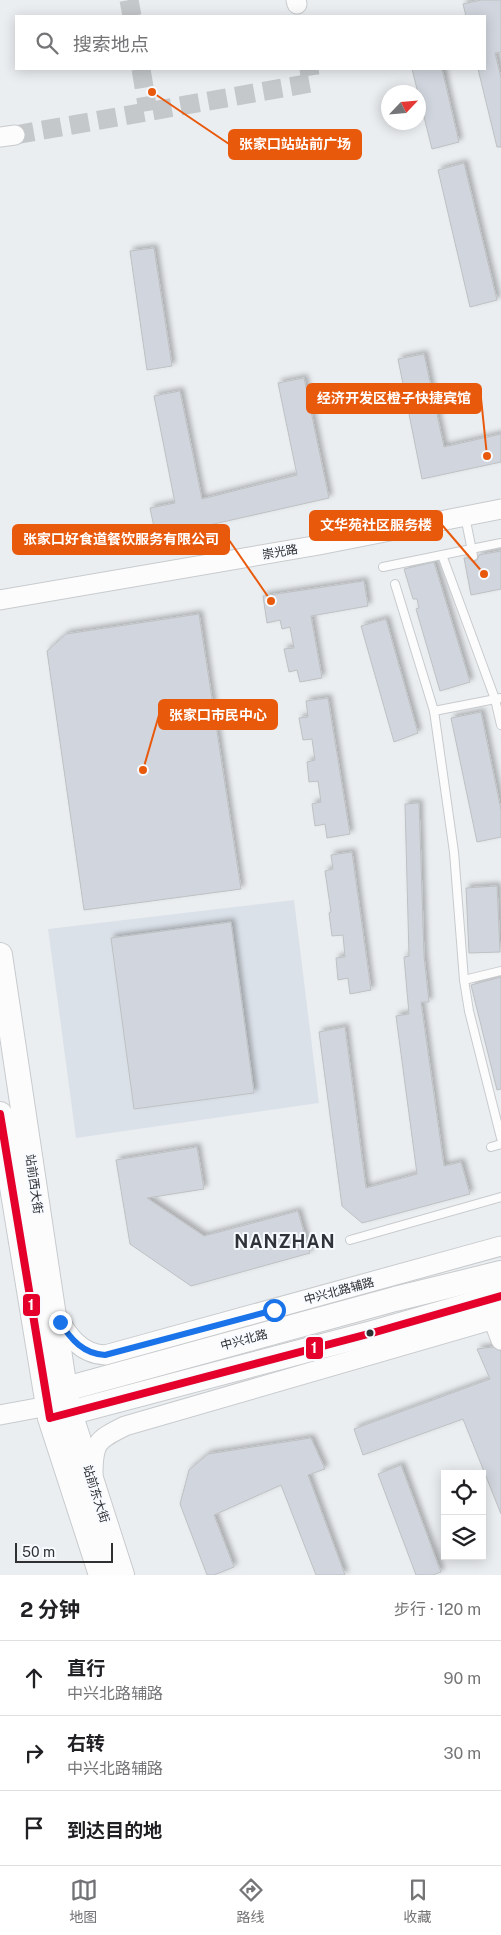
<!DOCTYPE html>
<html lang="zh">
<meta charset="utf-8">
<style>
body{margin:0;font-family:"Public Sans","Noto Sans SC",sans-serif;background:#f6f6f6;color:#202124}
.controls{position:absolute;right:15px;bottom:15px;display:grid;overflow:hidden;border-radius:0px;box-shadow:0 2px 12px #0003}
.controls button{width:45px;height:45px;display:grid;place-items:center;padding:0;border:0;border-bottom:1px solid #e0e0e0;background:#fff;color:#202124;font:25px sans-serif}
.compass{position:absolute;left:381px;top:85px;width:45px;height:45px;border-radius:50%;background:#fff;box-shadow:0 2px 12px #0003;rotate:64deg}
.scale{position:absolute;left:15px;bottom:12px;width:98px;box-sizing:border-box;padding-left:5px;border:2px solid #2e3032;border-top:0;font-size:14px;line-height:18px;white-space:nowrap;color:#2e3032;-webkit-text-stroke:4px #f7fafe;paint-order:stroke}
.stop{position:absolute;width:15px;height:15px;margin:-11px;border:4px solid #1a73e8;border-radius:50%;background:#fff}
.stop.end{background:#1a73e8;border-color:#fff;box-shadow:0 1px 5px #0008}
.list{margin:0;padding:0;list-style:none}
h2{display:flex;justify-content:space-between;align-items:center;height:65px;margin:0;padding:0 20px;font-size:21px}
h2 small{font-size:16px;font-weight:400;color:#757577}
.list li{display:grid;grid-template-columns:32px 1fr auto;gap:15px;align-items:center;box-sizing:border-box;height:75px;padding:0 20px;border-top:1px solid #e0e0e0}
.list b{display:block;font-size:19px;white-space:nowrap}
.list p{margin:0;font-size:16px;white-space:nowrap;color:#757577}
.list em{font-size:16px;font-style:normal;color:#757577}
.icon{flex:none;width:28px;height:28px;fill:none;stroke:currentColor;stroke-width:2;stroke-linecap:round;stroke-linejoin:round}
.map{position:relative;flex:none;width:501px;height:1575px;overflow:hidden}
.search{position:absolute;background:#fff;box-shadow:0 2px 12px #0003;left:15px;right:15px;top:15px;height:55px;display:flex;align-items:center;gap:12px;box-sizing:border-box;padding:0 18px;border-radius:0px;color:#757577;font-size:19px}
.sheet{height:290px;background:#fff}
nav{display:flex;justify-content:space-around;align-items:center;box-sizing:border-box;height:70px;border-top:1px solid #e0e0e0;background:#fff;font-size:14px;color:#757577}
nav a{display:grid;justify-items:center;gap:2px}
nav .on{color:#707275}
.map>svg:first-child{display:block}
</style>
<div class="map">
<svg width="501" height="1575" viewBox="0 0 501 1575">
<defs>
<filter id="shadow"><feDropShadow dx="3.5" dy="-3.5" stdDeviation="2.5" flood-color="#0004"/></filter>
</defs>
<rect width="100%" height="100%" fill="#ebeef1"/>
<path fill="#dbe1e9" d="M 294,900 L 319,1103 L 76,1138 L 48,929 Z"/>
<g fill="#d1d6de" stroke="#bec1c3" filter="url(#shadow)">
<path d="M 481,0 L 501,0 L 501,52 L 495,53 L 501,78 L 501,147 L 497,147 L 478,69 L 485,69 L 485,16 L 466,16 L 463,4 Z"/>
<path d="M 412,69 L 442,69 L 459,142 L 432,149 Z"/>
<path d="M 464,163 L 497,300 L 470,307 L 438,170 Z"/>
<path d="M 154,248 L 172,366 L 147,370 L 130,251 Z"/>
<path d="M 424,354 L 444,447 L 501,434 L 501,462 L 422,479 L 398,359 Z"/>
<path d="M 304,378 L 329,498 L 156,537 L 150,508 L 175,503 L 154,396 L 180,391 L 202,499 L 297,475 L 278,383 Z"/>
<path d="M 501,551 L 501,589 L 471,595 L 464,558 L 468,558 L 474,562 L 477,560 L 479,555 Z"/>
<path d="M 434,562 L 470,682 L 440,691 L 416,609 L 419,608 L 417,599 L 413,599 L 404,569 Z"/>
<path d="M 364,581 L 368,606 L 311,616 L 322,678 L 300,682 L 297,670 L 289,672 L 284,649 L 294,648 L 290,627 L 282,629 L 280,620 L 267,623 L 263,596 Z"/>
<path d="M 199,614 L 241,889 L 84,910 L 47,651 L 66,634 Z"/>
<path d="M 386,619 L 418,733 L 394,742 L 361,626 Z"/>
<path d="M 328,698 L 350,834 L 327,838 L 325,824 L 315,826 L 312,804 L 321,802 L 318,781 L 309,782 L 307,762 L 315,760 L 312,739 L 303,740 L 299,718 L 308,717 L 306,701 Z"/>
<path d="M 481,712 L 501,810 L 501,837 L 477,842 L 451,718 Z"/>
<path d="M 419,803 L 424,956 L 429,1002 L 421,1002 L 444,1166 L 461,1162 L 470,1194 L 362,1223 L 342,1206 L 319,1032 L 345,1027 L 366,1188 L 417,1174 L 396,1016 L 409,1014 L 404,957 L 409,956 L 405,804 Z"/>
<path d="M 352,852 L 371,990 L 350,994 L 348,978 L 338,980 L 336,958 L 345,957 L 343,935 L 332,936 L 329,913 L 331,912 L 325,871 L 333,869 L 331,855 Z"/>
<path d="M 497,886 L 500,952 L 469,953 L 466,888 Z"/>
<path d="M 231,922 L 254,1093 L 134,1109 L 111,938 Z"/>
<path d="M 501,977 L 501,1089 L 497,1090 L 471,985 Z"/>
<path d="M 197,1147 L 204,1189 L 147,1198 L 204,1236 L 298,1211 L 310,1253 L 191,1286 L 130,1244 L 116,1160 Z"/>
<path d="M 493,1347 L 501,1351 L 501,1514 L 463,1419 L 363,1455 L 354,1429 L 490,1379 L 477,1349 Z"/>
<path d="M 311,1438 L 325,1469 L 308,1475 L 345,1575 L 316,1575 L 281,1485 L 214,1515 L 234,1567 L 214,1575 L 207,1575 L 180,1504 L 189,1470 L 208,1454 Z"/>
<path d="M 401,1465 L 441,1572 L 433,1575 L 416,1575 L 378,1474 Z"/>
</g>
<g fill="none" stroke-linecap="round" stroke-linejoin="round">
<g stroke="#c5c8cb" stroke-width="19" stroke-dasharray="19 9" stroke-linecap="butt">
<path d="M 129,0 L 132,16"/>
<path d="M 141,69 L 148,111"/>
<path d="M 15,135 L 311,83 L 309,69"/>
</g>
<defs>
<g id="service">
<path d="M 465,516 L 473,556"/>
<path d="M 442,555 L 495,699 L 501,725"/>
<path d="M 383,567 L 501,543"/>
<path d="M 395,584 L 434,711 L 454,852 L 464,980"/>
<path d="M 434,711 L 501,698"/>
<path d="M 501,971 L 464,980 L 469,1011 L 501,1138"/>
<path d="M 491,1147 L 501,1144"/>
<path d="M 350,1240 L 501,1197"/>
</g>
<g id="tertiary">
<path d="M 296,0 L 297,4"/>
<path d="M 0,137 L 15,135"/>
<path d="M 0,600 L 319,545 L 501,509"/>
<path d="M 489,1309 L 501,1340"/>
<path d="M 57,1316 C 68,1336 81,1354 105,1355 L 501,1246"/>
<path d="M 0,1415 L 48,1406"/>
<path d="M 93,1475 C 93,1442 97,1440 125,1426 L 501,1317"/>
</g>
<g id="primary">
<path d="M 0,955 L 65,1390 L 70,1413 L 122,1575"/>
<path d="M 0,1114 L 50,1418 L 101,1575"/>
<path d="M 51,1393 L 395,1299 L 501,1273"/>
<path d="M 54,1417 L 372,1333 L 501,1296"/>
</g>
</defs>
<use href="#service" stroke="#c8cbcd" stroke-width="10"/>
<use href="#tertiary" stroke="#c8cbcd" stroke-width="21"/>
<use href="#primary" stroke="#c8cbcd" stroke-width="26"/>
<use href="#service" stroke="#fcfcfd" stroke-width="8"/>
<use href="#tertiary" stroke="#fcfcfd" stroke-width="19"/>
<use href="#primary" stroke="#fcfcfd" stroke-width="24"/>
<defs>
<path id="bus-1" d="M 0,1114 L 50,1418 L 372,1333 L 501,1296"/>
</defs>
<use href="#bus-1" stroke="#f7fafe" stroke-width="11"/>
<use href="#bus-1" stroke="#e4002b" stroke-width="8"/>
</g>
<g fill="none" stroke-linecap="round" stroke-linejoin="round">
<path stroke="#1a73e8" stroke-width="6" d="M 60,1322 C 71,1340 84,1354 105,1355 L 274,1310"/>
</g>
<circle fill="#2e3032" stroke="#f7fafe" stroke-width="2" cx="370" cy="1333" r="4.5"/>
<g text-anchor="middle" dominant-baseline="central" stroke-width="4" stroke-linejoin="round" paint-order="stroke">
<g font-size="12" fill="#2e3032" stroke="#f7fafe">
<text transform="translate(280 552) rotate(-10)">崇光路</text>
<text transform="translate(34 1184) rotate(82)">站前西大街</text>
<text transform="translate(339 1291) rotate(-15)">中兴北路辅路</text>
<text transform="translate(244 1340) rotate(-15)">中兴北路</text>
<text transform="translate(96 1494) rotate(72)">站前东大街</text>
</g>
<g font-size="18" font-weight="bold" letter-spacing="1" fill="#30343a" stroke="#f7fafe">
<text x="285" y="1241">NANZHAN</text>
</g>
</g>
<path fill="none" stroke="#e8590c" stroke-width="2" d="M152 92L229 144M487 456L481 398M484 574L442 525M271 601L229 540M143 770L159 715"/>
<g fill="#e8590c" stroke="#f7fafe" stroke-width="2">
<circle cx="152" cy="92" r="5"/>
<circle cx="487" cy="456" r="5"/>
<circle cx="484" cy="574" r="5"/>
<circle cx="271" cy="601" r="5"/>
<circle cx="143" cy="770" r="5"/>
</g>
<g fill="#e8590c" stroke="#e8590c" stroke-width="2">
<rect x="229" y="130" width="132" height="29" rx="5"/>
<rect x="307" y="384" width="174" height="29" rx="5"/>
<rect x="310" y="511" width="132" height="29" rx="5"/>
<rect x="13" y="525" width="216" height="29" rx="5"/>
<rect x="159" y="700" width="118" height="29" rx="5"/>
</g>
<g font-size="14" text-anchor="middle" font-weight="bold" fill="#fff">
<text x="295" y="149">张家口站站前广场</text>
<text x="394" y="403">经济开发区橙子快捷宾馆</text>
<text x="376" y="530">文华苑社区服务楼</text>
<text x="121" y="544">张家口好食道餐饮服务有限公司</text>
<text x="218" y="720">张家口市民中心</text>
</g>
<g stroke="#f7fafe" stroke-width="2">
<rect x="22" y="1293" width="19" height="24" rx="5" fill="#e4002b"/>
<rect x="305" y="1336" width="19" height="24" rx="5" fill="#e4002b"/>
</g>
<g font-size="14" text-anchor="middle" font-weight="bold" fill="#fff">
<text x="31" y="1310">1</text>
<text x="314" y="1353">1</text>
</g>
</svg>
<div class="controls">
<button><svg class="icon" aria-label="locate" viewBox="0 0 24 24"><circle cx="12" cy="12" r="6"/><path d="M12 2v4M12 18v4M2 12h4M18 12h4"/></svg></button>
<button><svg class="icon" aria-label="layers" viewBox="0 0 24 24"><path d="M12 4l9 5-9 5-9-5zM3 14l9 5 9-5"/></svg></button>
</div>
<svg class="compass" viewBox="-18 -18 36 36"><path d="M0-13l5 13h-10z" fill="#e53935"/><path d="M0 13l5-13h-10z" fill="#757577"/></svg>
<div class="scale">50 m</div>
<div class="stop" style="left:274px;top:1310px"></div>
<div class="stop end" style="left:60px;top:1322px"></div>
<div class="search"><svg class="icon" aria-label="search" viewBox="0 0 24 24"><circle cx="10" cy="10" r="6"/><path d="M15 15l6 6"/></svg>搜索地点</div>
</div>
<section class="sheet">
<h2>2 分钟<small>步行 · 120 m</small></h2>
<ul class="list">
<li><svg class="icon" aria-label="ahead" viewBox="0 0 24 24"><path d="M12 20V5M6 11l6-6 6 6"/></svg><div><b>直行</b><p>中兴北路辅路</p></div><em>90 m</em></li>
<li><svg class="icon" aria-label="right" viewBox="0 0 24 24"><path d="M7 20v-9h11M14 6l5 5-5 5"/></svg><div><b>右转</b><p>中兴北路辅路</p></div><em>30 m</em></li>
<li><svg class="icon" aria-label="arrive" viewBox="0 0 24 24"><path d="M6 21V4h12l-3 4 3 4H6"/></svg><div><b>到达目的地</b></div></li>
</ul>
</section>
<nav>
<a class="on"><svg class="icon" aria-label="map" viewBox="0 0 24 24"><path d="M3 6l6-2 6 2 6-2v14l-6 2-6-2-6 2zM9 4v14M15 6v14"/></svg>地图</a>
<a><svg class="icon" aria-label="directions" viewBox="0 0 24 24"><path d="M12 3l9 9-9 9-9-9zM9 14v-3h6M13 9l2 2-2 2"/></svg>路线</a>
<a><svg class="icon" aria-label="saved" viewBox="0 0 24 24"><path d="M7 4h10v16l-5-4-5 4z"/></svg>收藏</a>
</nav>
